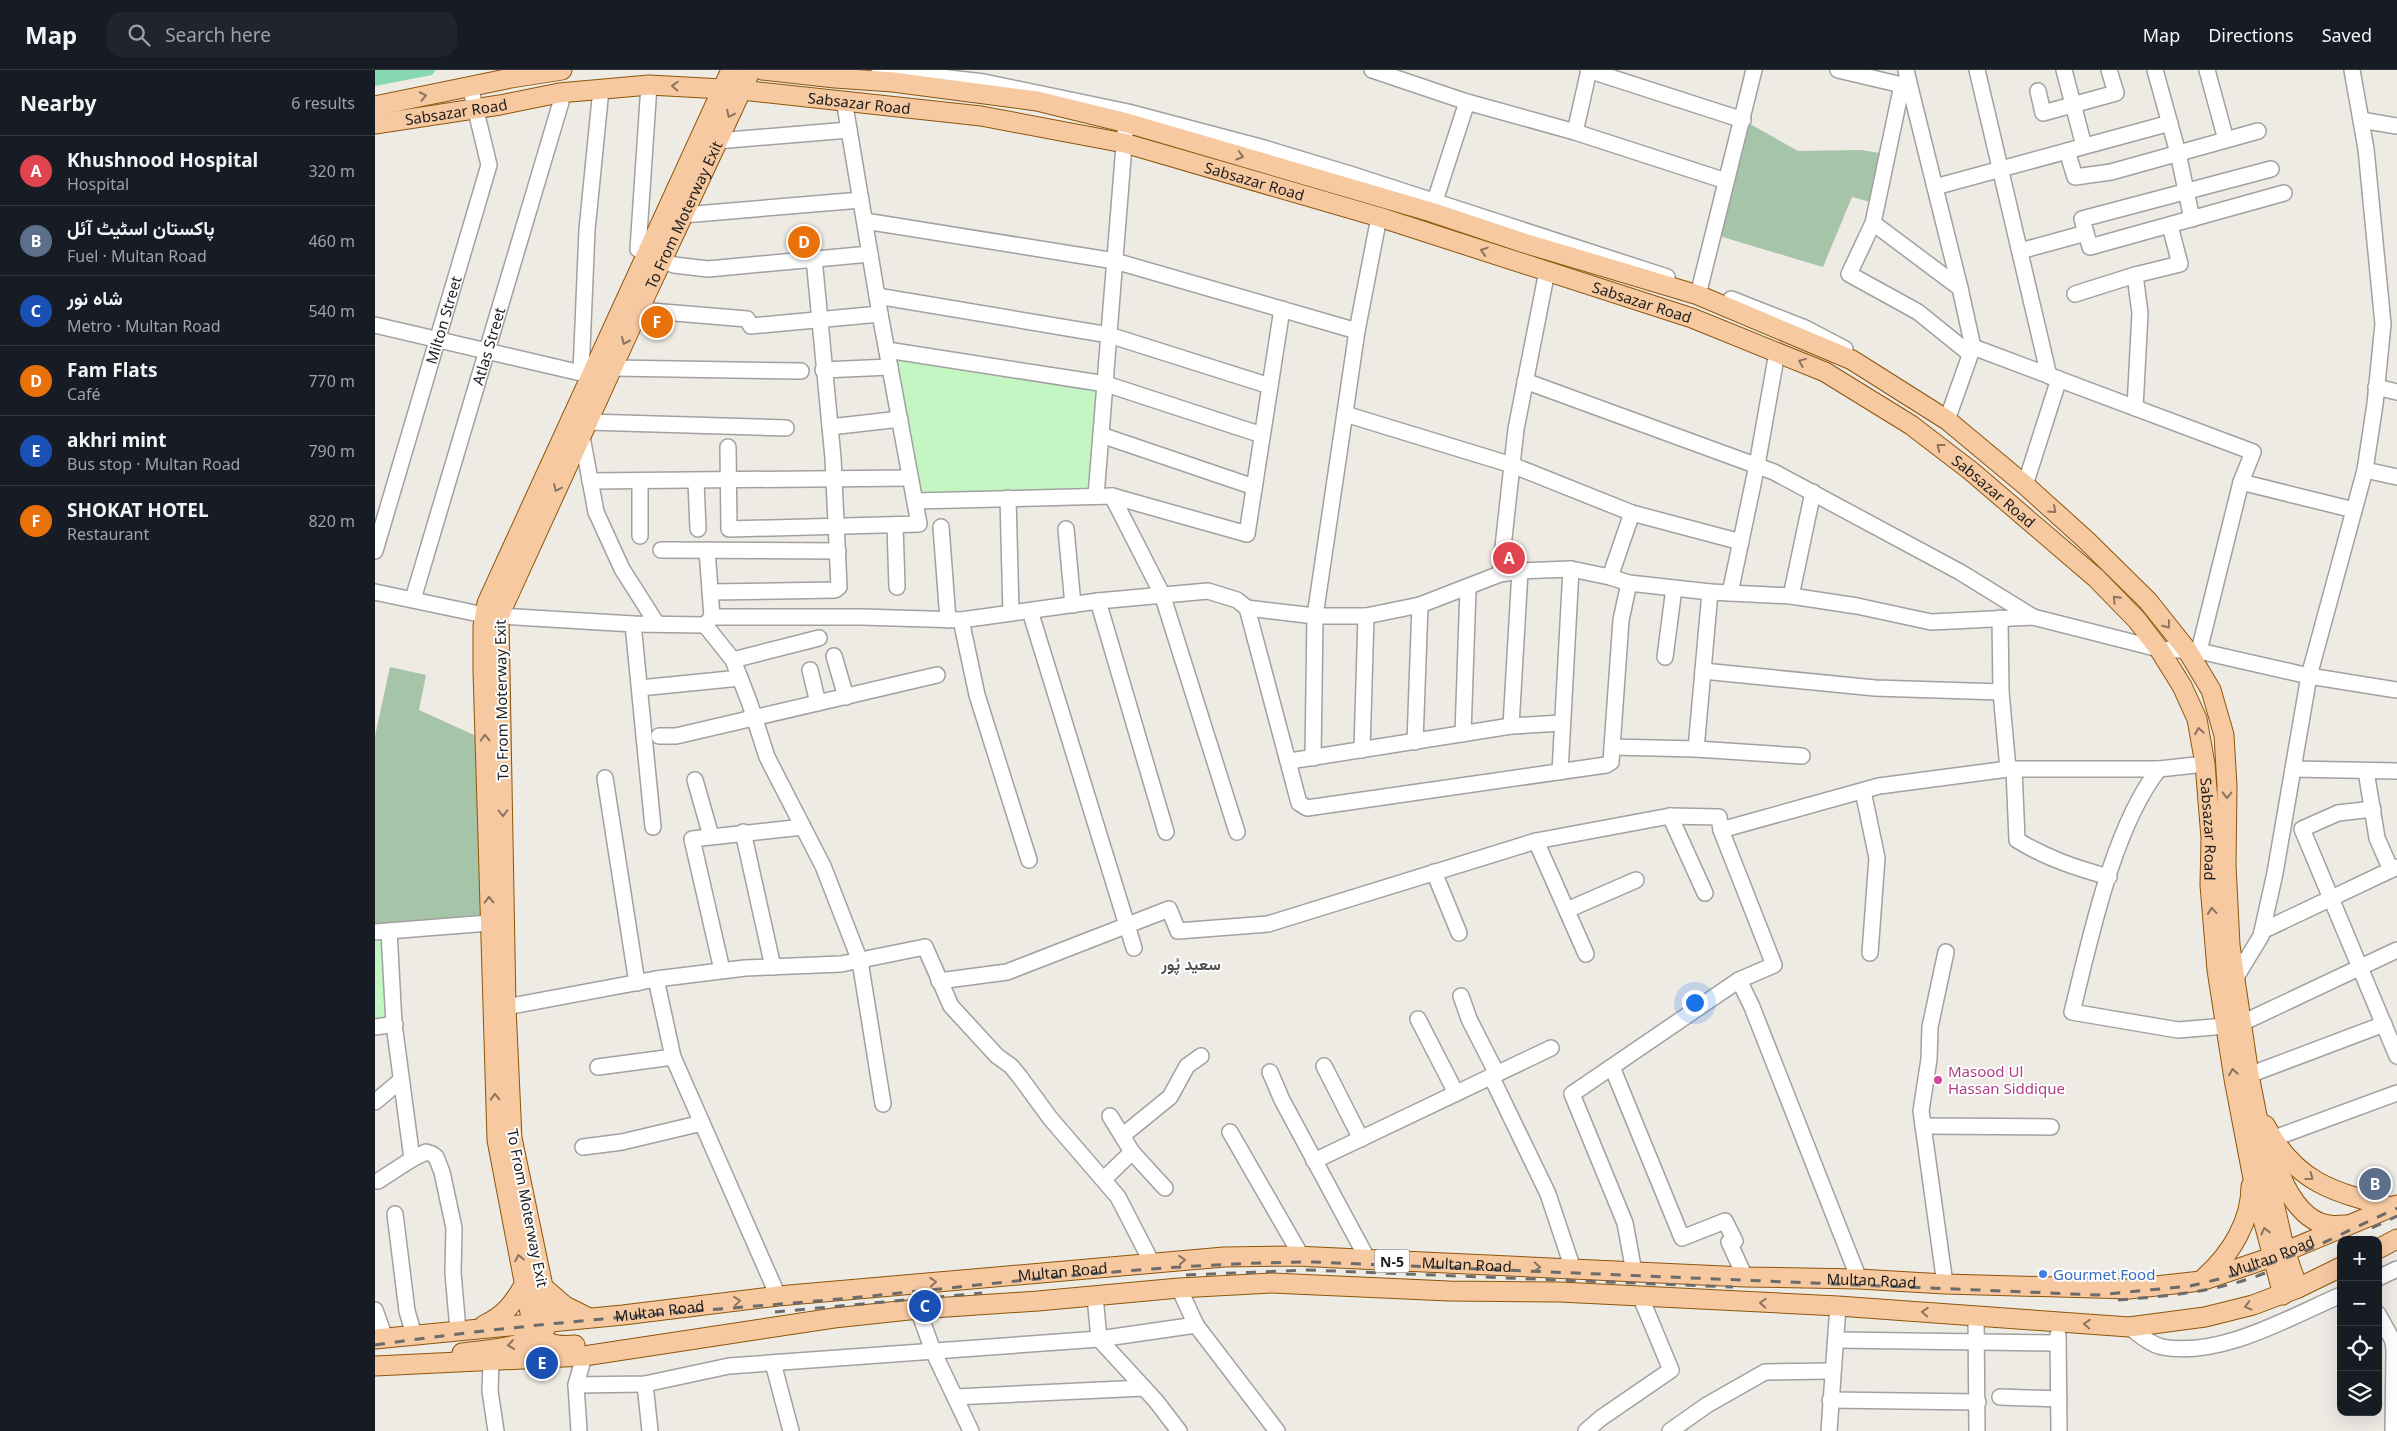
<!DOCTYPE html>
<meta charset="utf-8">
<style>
body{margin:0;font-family:"Noto Sans",Vazirmatn,sans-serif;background:#20242c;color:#f1f3f6}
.controls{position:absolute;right:15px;bottom:15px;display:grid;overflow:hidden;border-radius:10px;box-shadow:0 5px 20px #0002}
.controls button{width:45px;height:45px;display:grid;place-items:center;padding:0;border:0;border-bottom:1px solid #363941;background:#171b24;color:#f1f3f6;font:25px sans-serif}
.you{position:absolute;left:1319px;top:932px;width:18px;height:18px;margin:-12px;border:4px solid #fff;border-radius:50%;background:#1a73e8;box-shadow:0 0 0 8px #1a73e833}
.badge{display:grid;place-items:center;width:32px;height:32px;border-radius:50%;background:#ea580c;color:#fff;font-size:16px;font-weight:700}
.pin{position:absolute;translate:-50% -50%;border:2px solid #fff;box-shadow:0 1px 5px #0006}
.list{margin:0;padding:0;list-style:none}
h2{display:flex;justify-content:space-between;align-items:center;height:65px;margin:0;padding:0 20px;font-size:21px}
h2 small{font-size:16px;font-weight:400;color:#9ea1a6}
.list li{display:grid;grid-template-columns:32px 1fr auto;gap:15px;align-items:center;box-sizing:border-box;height:70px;padding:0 20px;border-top:1px solid #363941}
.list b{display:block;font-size:19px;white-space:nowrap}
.list p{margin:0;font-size:16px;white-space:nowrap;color:#9ea1a6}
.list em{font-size:16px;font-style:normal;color:#9ea1a6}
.icon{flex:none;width:28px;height:28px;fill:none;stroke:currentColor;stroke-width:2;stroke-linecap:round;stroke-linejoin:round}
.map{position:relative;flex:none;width:2022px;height:1361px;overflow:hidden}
header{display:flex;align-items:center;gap:30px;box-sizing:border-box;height:70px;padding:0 25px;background:#171b24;border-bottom:1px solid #363941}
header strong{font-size:24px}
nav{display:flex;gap:28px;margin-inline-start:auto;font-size:18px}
.search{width:350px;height:45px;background:#20242c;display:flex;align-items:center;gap:12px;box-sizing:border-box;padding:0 18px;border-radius:15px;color:#9ea1a6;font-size:19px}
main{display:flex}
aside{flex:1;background:#171b24}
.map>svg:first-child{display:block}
</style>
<header>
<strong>Map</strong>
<div class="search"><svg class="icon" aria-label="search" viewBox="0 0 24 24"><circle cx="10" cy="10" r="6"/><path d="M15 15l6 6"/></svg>Search here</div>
<nav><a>Map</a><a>Directions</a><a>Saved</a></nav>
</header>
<main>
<aside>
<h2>Nearby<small>6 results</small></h2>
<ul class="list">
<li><span class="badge" style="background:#e0444e">A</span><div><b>Khushnood Hospital</b><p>Hospital</p></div><em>320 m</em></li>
<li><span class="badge" style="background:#5c6f8a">B</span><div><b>پاکستان اسٹیٹ آئل</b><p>Fuel · Multan Road</p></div><em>460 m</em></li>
<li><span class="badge" style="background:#1a4fb4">C</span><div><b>شاہ نور</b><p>Metro · Multan Road</p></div><em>540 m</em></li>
<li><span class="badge" style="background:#e8710a">D</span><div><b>Fam Flats</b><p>Café</p></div><em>770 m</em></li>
<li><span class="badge" style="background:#1a4fb4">E</span><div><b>akhri mint</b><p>Bus stop · Multan Road</p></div><em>790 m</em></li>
<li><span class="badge" style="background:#e8710a">F</span><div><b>SHOKAT HOTEL</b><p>Restaurant</p></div><em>820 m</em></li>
</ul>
</aside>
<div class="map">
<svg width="2022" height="1361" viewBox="0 0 2022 1361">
<rect width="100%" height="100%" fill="#eeeae4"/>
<g fill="#a6c5a8">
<path d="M 1368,50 L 1423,81 L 1486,80 L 1517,85 L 1503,134 L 1477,127 L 1448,197 L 1341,165 Z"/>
<path d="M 15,597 L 51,605 L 44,640 L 110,670 L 114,853 L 0,862 L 0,666 Z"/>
</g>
<g fill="#c4f6c3">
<path d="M 512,280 L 731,310 L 721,426 L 540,431 Z"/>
<path d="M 14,861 L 20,954 L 0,957 L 0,862 Z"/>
</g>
<path fill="#86d8b1" d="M 0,0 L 61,0 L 57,5 L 0,16 Z"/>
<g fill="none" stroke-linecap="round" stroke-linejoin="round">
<defs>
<g id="minor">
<path d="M 504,0 L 609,12 L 753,42 L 889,78 L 978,105 L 1292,207"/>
<path d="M 997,0 L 1092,32 L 1200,62 L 1351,111"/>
<path d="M 1213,0 L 1368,50"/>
<path d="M 1463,0 L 1527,15"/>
<path d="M 1531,0 L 1534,13 L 1527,15 L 1498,153 L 1585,218 L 1598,277 L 1572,350"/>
<path d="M 1602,0 L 1674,306"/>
<path d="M 1689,0 L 1709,76"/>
<path d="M 1780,0 L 1803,83 L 1817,149"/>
<path d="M 1832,0 L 1851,70"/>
<path d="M 1534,13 L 1585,218"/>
<path d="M 1663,21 L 1668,43 L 1741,23 L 1734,0"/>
<path d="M 1986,50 L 2022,56"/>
<path d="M 1200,62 L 1214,0"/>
<path d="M 342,71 L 474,60"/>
<path d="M 1692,81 L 1700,107 L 1736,102 L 1883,61"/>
<path d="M 1896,99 L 1707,149 L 1715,177 L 1909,123"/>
<path d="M 1560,117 L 1795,53"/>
<path d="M 1057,140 L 1092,32"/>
<path d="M 308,145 L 486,130"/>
<path d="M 490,151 L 740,191 L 982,261"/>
<path d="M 1498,153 L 1474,204 L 1543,242 L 1595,284"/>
<path d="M 1645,181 L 1711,163"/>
<path d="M 271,183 L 263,179 L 274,15"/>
<path d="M 287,190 L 299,195 L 333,199 L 495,184"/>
<path d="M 1760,205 L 1765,243 L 1760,338"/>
<path d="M 1700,224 L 1760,205 L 1805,194 L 1795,156"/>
<path d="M 1323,225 L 1379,0"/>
<path d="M 502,226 L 734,265 L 895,316"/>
<path d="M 1356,229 L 1430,258 L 1470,279"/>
<path d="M 264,240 L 372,249 L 376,256 L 505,244"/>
<path d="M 0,255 L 206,303"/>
<path d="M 1598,277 L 1878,382 L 1866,412"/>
<path d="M 512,280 L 731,314 L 887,365"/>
<path d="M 238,298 L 426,301"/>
<path d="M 448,300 L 515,297"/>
<path d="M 214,308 L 206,303 L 212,160 L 226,19"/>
<path d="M 1150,311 L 1399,402 L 1585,502 L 1658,547"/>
<path d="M 2001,317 L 2022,322"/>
<path d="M 970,344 L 1137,395 L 1257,443 L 1366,472"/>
<path d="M 213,352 L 411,358"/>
<path d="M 455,357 L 525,349"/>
<path d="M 726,365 L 879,417"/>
<path d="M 207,367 L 221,442 L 247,499 L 282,554"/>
<path d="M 353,377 L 354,459 L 544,454 L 505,244 L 469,30"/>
<path d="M 1990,400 L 2022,407"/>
<path d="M 215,411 L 535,408"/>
<path d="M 265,411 L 265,466"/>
<path d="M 321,411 L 323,459"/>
<path d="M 1650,415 L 1684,309"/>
<path d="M 721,426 L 750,63"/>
<path d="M 737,426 L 787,524 L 862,762"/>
<path d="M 633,428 L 636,543"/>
<path d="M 540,431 L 737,426 L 872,464 L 907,239"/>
<path d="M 520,455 L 522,517"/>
<path d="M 566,457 L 573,550"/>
<path d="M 691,459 L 698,535"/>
<path d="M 286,480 L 463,481"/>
<path d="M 332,480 L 337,547"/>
<path id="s1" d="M 0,481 L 114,95 L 95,16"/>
<path d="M 1125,504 L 1141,359 L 1172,201"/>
<path d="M 1235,507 L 1257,443"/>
<path d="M 0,522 L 109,545 L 258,554 L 330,555 L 337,547 L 487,547 L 586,550 L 723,531 L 833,521 L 862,530 L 872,538 L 924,733 L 932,738 L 1231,695 L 1236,692 L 1246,550 L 1254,513"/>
<path d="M 335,522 L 460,520 L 464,517 L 458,388 L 439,188"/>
<path d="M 1355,523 L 1382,395 L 1402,282"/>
<path d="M 1416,526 L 1438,422"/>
<path id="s2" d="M 38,529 L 186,32 L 184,23"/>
<path d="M 723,531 L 791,762"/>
<path d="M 872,538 L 940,546 L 991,546 L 1045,535 L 1125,504 L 1145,501 L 1196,499 L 1235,507 L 1254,513 L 1335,522 L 1416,526 L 1482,536 L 1556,552 L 1658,547 L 1784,579 L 1824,581 L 1934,606 L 2022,620"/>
<path d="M 655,541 L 759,878"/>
<path d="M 1625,548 L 1626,622 L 1633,699 L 1784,699 L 1830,694"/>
<path d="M 586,550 L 602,625 L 654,790"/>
<path d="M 258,554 L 278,757"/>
<path d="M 330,555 L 358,590 L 375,634 L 392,687 L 448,796 L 485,891 L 508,1034"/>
<path d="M 1824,581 L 1866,412 L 1979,440"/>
<path d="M 459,586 L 471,627"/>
<path d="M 1290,587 L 1299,518"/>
<path d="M 358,590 L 444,568"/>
<path d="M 435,600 L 443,633"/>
<path d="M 1328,601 L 1500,618 L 1626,622"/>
<path d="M 265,618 L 365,608"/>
<path d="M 1136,656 L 1145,501"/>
<path d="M 1088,664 L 1093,518"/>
<path d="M 284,666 L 301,666 L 562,605"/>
<path d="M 1040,672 L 1045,535"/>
<path d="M 1237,677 L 1321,679 L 1427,686"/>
<path d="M 1321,679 L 1335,522"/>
<path d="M 987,680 L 991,546"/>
<path d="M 938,688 L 940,546 L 982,261 L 1004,147"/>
<path d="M 915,691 L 1136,656 L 1187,653"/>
<path d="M 1639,699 L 1642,770 C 1671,788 1701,798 1734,807"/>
<path d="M 1784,699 C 1738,757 1715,870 1697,942 L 1803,960 L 1851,956"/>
<path d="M 1918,699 L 2022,701"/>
<path d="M 1991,701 L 2002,768 L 2016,800"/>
<path d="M 1185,702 L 1196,499"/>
<path d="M 230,708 L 262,913"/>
<path d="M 320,710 L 336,766"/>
<path d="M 1488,721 L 1502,788 L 1495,883"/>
<path d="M 1998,739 L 1963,743 L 1927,759 L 2022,986"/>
<path d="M 1295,746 L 1330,823"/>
<path d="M 1346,760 L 1504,716 L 1633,699"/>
<path d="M 368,762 L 398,897"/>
<path d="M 1161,771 L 1211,884"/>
<path d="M 1059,802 L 1084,863"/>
<path d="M 1192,840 L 1261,810"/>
<path d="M 1887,861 L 2022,797"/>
<path d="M 0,862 L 114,853"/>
<path d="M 347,900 L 317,769 L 428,757"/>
<path d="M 1861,907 L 1886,866 L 1900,803 L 1934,606 L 1990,400 L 2000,334 L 2008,254 L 1991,79 L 1977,0"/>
<path d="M 281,909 L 298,987 L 403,1226"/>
<path d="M 1364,910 L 1377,937 L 1484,1209"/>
<path d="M 564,911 L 632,902 L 794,839 L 803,861 L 893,854 L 1161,771 L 1295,746 L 1344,747 L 1346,760 L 1399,895 L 1364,910 L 1197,1024 L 1250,1153 L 1259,1202"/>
<path d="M 1086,926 L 1094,949 L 1122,1004"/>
<path d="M 131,937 L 281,909 L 370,898 L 466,894 L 550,877 L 576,936 L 622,986 L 636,996 L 645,1007 L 675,1048 L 743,1127 L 777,1193"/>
<path d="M 1043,949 L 1081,1023"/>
<path d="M 1867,953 L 2022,880"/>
<path d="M 0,957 L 20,954"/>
<path d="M 949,996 L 986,1069"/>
<path d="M 223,997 L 298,987"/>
<path d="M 1237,997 L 1307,1168 L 1350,1151 L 1360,1171 L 1354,1172 L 1370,1207"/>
<path d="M 895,1002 L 907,1030 L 993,1190"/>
<path d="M 1874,1005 L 2009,954"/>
<path d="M 1116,1006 L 1173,1124 L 1198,1199"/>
<path d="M 0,1032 L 26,1010"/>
<path d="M 735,1046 L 757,1082 L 790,1118"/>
<path d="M 1548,1056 L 1676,1057"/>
<path d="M 855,1062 L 927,1187"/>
<path d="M 747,1066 L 795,1027 L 812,996 L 826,986"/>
<path d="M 1897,1069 L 2022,1023"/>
<path d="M 208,1077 L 247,1072 L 327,1053"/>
<path d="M 37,1089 L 51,1082 L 57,1084 L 61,1087 L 67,1102 L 79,1158 L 78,1203 L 83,1260"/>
<path d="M 939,1091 L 1176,978"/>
<path d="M 729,1109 L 757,1082"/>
<path d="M 3,1111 L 37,1089 L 19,954 L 14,861"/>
<path d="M 20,1144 L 32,1241 L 39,1265"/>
<path d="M 2003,1208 L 2022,1199"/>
<path d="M 1570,1214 L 1546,1041 L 1554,989 L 1555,957 L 1571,882"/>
<path d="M 804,1218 L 821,1255 L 902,1361"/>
<path d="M 720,1226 L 724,1269 L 781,1331 L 804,1361"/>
<path d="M 543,1239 L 558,1281 L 596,1361"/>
<path d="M 0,1240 L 10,1268"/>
<path d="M 2003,1244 L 2018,1271 L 2019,1280 L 2018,1361"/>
<path d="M 1601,1246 L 1602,1361"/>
<path d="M 1754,1257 C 1764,1264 1774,1274 1787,1277 C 1845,1288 1913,1248 1966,1225"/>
<path d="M 1683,1265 L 1684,1361"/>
<path d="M 1462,1270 L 1683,1273"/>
<path d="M 116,1292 L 115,1321 L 121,1361"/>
<path d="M 398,1293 L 416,1361"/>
<path d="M 270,1314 L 275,1361"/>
<path d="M 201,1315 L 270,1314 L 354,1296 L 724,1269 L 821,1255"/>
<path d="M 580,1327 L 769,1318"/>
<path d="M 1625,1327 L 1684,1329"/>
<path d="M 1455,1330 L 1603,1332"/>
<path d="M 204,1361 L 201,1315 L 209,1286"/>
<path d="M 1211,1361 L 1226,1348 L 1296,1300 L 1266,1228"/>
<path d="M 1295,1361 L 1332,1335 L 1390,1302 L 1457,1301"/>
<path d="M 1454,1361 L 1463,1236"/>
</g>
<g id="major">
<path d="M 387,0 L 460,8 L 518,12 L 662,31 L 752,53 L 1056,142 L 1149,173 L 1323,225 L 1477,290 L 1572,350 L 1650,415 L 1711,470 L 1773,531 L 1812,580 L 1836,620 L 1849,665 L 1852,716 L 1851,795 L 1855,875 L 1874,1005 L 1900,1137 L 1910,1181 L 1923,1218"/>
<path d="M 0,36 L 136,8 L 187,0"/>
<path id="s3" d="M 0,54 L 125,35 L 184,23 L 274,15 L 366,20 L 606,46 L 749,73 L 1004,147 L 1317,248 L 1450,302 L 1536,355 L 1596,401 L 1721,508 L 1762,550 L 1784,579 L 1807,616 L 1822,649 L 1830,694 L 1836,768 L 1835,815 L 1842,900 L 1859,1009 L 1880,1119 L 1908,1225"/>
<path d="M 1890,1055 C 1921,1113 1958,1122 2017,1137"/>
<path d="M 1903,1095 C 1908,1118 1928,1153 1955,1155 C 1960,1156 1965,1155 1971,1155"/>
<path d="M 2003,1179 L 2022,1169"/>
<path d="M 1830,1207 C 1856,1184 1876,1151 1876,1116"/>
<path d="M 168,1217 L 190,1236 L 212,1247"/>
<path d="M 109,1255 C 129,1246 138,1234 149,1215"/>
<path id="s4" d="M 0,1269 L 248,1245 L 403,1226 L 849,1187 L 920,1186 L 1370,1207 L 1484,1209 L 1570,1214 L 1754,1219 L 1826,1211 L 1897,1187 L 2022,1135"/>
<path d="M 200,1275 C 177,1277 170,1274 157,1253 L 122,1070 L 108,601 L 108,556 L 112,533 L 356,0"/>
<path id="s5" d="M 87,1283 C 113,1279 164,1279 175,1250 L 137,1068 L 131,937 L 124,546 L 261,246 L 376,0"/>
<path d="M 0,1296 L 209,1286 L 459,1248 L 543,1239 L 663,1231 L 804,1218 L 897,1213 L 1074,1221 L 1185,1222 L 1463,1236 L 1754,1257 L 1830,1247 L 1878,1235 L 1923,1218 L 1966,1197"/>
</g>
</defs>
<use href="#minor" stroke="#a1a1a1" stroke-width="18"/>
<use href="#major" stroke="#8d5509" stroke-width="21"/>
<use href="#minor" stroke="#fff" stroke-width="15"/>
<use href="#major" stroke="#f6c9a1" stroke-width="19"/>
<g stroke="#6b6b6b" stroke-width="3" stroke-dasharray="10 10" stroke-linecap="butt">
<path d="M 1997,1158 L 2022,1146"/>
<path d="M 811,1205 L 933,1200 L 1358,1217"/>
<path d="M 1743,1230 C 1793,1226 1842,1222 1890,1203"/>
<path d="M 400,1242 L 607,1223"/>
<path d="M 0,1275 C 157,1252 317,1242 476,1228 C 629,1213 784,1193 938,1192 L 1722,1225 L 1815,1216 L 1869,1203 L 1933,1180 L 2022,1138"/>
</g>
</g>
<defs><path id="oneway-chevron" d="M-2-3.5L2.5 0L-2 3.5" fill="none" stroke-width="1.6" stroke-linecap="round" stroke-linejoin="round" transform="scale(1.25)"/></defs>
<g stroke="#8a735f">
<use href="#oneway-chevron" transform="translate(300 16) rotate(-177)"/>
<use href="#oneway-chevron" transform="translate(48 26) rotate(-12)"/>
<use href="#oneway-chevron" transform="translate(355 44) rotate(115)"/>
<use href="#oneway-chevron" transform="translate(865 86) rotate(16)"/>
<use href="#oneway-chevron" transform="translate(1109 181) rotate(-162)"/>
<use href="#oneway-chevron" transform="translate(250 271) rotate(114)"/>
<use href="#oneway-chevron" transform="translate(1427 292) rotate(-158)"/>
<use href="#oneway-chevron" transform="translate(1565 377) rotate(-142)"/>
<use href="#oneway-chevron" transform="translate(182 418) rotate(115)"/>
<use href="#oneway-chevron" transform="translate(1678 440) rotate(42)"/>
<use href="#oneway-chevron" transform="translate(1741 529) rotate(-134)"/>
<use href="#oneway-chevron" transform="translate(1792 555) rotate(52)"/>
<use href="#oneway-chevron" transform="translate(1824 661) rotate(-100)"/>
<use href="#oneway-chevron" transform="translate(110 668) rotate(-92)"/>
<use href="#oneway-chevron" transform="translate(1852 725) rotate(91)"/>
<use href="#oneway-chevron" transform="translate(128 743) rotate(89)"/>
<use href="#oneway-chevron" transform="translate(114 830) rotate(-91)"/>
<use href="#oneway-chevron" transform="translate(1837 841) rotate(-95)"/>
<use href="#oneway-chevron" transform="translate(1858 1002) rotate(-99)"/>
<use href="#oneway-chevron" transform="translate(120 1027) rotate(-92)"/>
<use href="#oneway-chevron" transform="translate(1935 1107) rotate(36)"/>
<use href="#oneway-chevron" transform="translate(1890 1161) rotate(-104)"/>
<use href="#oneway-chevron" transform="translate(144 1188) rotate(-101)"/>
<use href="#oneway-chevron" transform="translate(807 1190) rotate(-5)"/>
<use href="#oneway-chevron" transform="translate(1162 1197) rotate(3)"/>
<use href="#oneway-chevron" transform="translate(558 1212) rotate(-5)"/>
<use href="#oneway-chevron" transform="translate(362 1231) rotate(-7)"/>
<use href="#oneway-chevron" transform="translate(1388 1233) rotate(-177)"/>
<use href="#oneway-chevron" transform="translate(1873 1236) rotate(165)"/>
<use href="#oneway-chevron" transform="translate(1550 1242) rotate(-176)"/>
<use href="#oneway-chevron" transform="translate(1712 1254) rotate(-176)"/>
<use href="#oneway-chevron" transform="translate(136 1275) rotate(171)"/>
</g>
<circle fill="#d1479c" stroke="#fff" stroke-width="2" cx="1563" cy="1010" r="5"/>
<circle fill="#3f7fe0" stroke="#fff" stroke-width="2" cx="1668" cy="1204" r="5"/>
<g text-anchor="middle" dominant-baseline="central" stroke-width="4" stroke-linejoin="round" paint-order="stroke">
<rect fill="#fff" stroke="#616161" stroke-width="1" x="999.5" y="1179.5" width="35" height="23" rx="4"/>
<g font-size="14" font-weight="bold" fill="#1d1d1d">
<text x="1017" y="1191">N-5</text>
</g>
<g font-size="15" fill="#1d1d1d" stroke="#fff">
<text stroke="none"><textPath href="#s3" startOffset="488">Sabsazar Road</textPath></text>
<text stroke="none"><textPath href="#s3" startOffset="82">Sabsazar Road</textPath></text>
<text stroke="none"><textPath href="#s3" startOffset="892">Sabsazar Road</textPath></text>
<text stroke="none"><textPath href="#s5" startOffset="1248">To From Moterway Exit</textPath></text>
<text stroke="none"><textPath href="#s3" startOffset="1298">Sabsazar Road</textPath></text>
<text stroke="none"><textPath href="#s1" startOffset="241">Milton Street</textPath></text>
<text stroke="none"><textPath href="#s2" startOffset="264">Atlas Street</textPath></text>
<text stroke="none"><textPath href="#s3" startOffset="1701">Sabsazar Road</textPath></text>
<text transform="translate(126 630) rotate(-91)">To From Moterway Exit</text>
<text stroke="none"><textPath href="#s3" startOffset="2121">Sabsazar Road</textPath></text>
<text transform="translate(153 1138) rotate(79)">To From Moterway Exit</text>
<text stroke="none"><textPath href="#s4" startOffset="1906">Multan Road</textPath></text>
<text stroke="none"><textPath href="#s4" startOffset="1096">Multan Road</textPath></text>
<text stroke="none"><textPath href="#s4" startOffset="691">Multan Road</textPath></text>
<text stroke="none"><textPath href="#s4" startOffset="1501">Multan Road</textPath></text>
<text stroke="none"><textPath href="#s4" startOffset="286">Multan Road</textPath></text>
</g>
<g font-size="15" fill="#b23c85" stroke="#fff" text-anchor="start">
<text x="1573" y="1001">Masood Ul<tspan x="1573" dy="17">Hassan Siddique</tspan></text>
</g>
<g font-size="15" fill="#366cbe" stroke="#fff" text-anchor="start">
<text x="1678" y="1204">Gourmet Food</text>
</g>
<g font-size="16" font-weight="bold" fill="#505050" stroke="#fff">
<text x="816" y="894">سعید پُور</text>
</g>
</g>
</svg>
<div class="controls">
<button>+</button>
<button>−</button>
<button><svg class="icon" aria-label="locate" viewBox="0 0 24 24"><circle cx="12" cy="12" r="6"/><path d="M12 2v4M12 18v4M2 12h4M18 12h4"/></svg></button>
<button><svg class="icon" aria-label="layers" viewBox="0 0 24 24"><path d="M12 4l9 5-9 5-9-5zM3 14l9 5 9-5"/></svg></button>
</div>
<div class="you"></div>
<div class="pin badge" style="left:1134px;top:488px;background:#e0444e">A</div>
<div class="pin badge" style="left:2000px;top:1114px;background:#5c6f8a">B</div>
<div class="pin badge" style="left:550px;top:1236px;background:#1a4fb4">C</div>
<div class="pin badge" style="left:429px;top:172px;background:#e8710a">D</div>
<div class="pin badge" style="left:167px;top:1293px;background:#1a4fb4">E</div>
<div class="pin badge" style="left:282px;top:252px;background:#e8710a">F</div>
</div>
</main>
